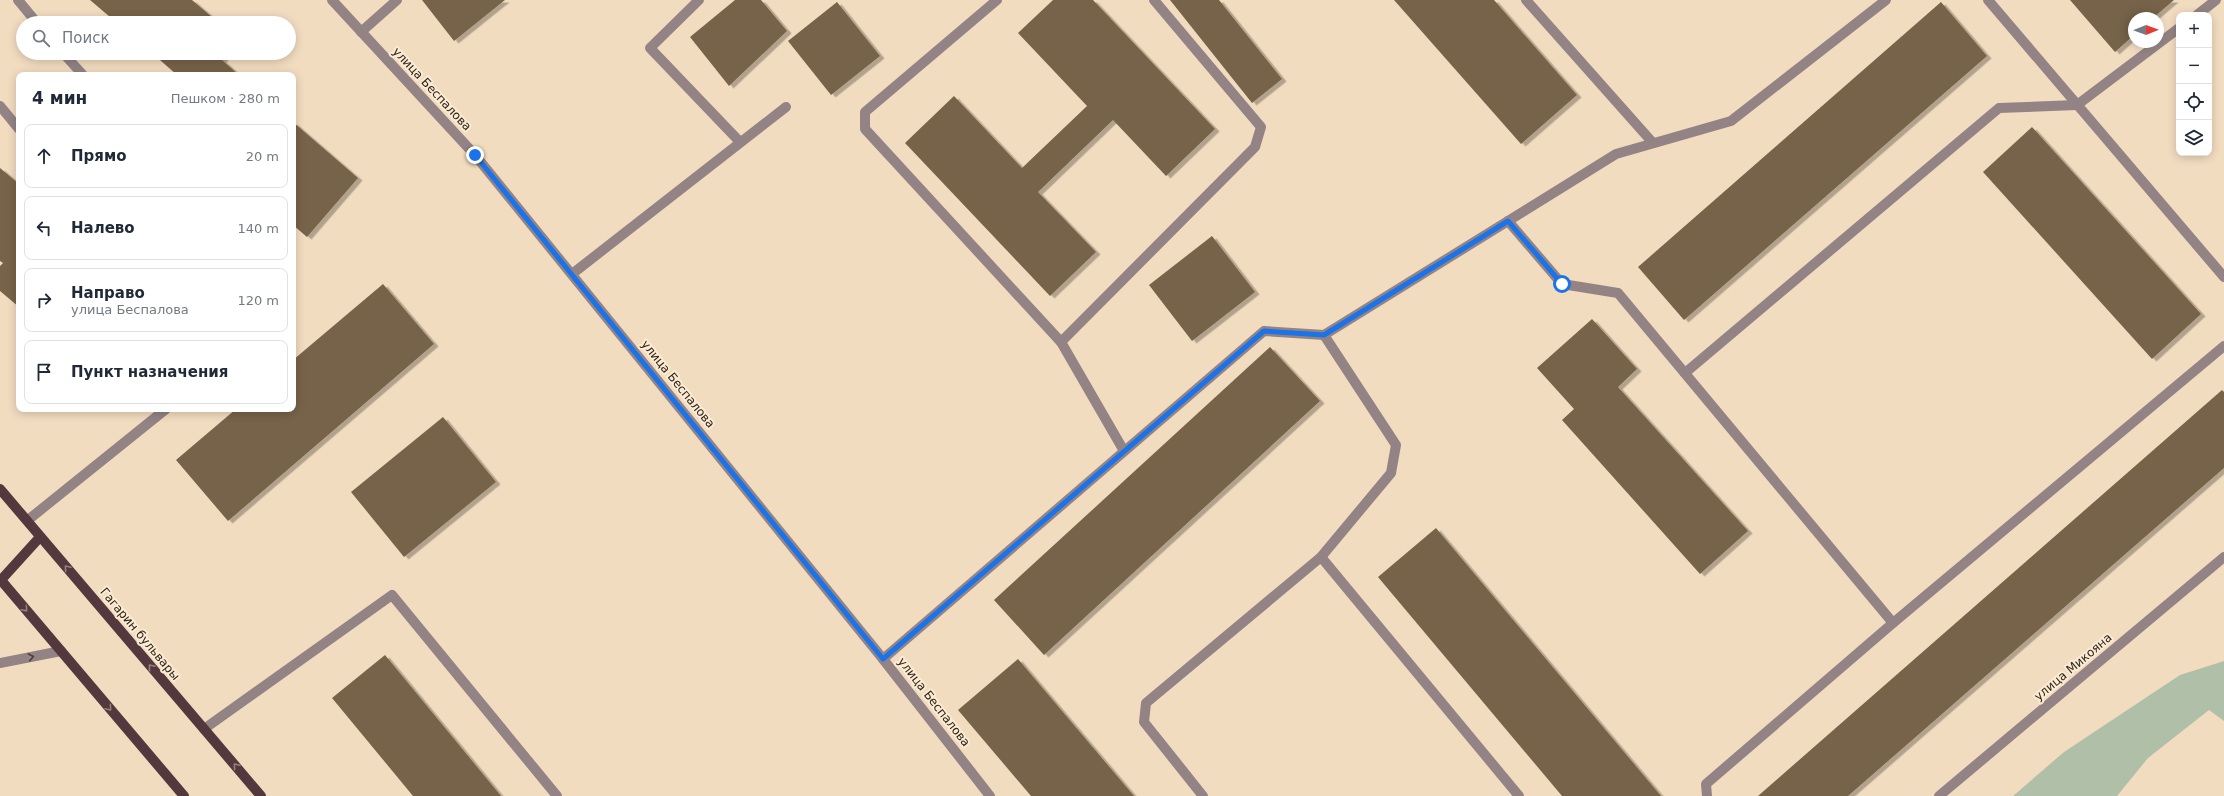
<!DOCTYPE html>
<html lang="ru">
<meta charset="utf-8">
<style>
body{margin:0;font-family:"DejaVu Sans",sans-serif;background:#f2f2f3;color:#1f2937}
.controls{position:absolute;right:12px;top:12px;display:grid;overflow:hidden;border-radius:8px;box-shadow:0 2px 10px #0003}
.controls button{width:36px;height:36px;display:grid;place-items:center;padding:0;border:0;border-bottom:1px solid #e0e1e3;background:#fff;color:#1f2937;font:20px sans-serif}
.compass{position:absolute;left:2128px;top:12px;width:36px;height:36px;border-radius:50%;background:#fff;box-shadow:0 2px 10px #0003;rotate:89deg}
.stop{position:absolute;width:12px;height:12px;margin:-9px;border:3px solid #1a73e8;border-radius:50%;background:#fff}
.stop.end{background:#1a73e8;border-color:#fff;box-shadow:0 1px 4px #0008}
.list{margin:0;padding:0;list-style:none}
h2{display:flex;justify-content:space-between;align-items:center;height:52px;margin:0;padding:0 16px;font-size:17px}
h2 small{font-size:13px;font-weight:400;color:#747a83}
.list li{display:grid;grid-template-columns:26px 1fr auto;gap:12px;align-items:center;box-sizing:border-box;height:64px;margin:0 8px 8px;padding:0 8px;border:1px solid #e0e1e3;border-radius:8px}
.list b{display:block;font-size:15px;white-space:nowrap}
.list p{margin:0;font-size:13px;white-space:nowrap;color:#747a83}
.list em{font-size:13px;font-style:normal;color:#747a83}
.icon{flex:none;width:22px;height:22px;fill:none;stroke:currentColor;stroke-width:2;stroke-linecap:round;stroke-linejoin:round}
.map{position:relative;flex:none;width:2224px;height:796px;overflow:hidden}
.search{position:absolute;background:#fff;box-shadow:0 2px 10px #0003;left:16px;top:16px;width:280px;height:44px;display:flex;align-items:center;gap:10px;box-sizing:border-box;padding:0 14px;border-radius:22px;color:#747a83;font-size:15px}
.panel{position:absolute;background:#fff;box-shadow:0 2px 10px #0003;left:16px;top:72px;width:280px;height:340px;border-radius:8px}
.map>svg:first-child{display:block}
</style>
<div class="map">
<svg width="2224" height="796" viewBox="0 0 2224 796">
<defs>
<filter id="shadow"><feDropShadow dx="4.5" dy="2.5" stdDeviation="0" flood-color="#0004"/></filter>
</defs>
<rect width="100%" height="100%" fill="#f2dcc0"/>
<path fill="#b0bfa7" d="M 2224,661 L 2224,721 L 2209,710 L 2148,758 L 2117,796 L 2013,796 L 2064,752 L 2180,675 Z"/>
<g fill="#776448" filter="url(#shadow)">
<path d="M 90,0 L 192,0 L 219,23 L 117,23 Z"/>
<path d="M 422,0 L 505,0 L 454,41 Z"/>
<path d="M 735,0 L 761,0 L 787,31 L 729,86 L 690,37 Z"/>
<path d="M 1053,0 L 1093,0 L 1215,129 L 1166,176 L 1113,120 L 1038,192 L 1096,252 L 1050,296 L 905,143 L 954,96 L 1022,168 L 1087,106 L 1018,33 Z"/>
<path d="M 1170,0 L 1219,0 L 1282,79 L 1252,103 Z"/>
<path d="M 1394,0 L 1494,0 L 1577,95 L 1521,144 Z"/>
<path d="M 2070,0 L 2174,0 L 2153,18 L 2134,18 L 2134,35 L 2115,52 Z"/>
<path d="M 837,2 L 880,56 L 831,95 L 788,41 Z"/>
<path d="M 1941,2 L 1987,56 L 1684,320 L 1638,267 Z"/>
<path d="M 152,53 L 228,53 L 222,60 L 239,75 L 177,75 Z"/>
<path d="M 293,122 L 358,178 L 307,237 L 293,225 Z"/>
<path d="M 2032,127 L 2201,314 L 2152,359 L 1983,172 Z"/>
<path d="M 0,168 L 19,184 L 19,307 L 0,291 L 0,266 L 3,263 L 0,261 Z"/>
<path d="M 1212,236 L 1255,292 L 1192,341 L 1149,285 Z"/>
<path d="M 383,284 L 434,344 L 228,521 L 176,460 L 236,409 L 293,409 L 293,360 Z"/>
<path d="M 1592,319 L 1637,369 L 1618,387 L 1748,531 L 1700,574 L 1562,420 L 1574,409 L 1537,368 Z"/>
<path d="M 1270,347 L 1320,401 L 1044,655 L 994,600 Z"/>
<path d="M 2222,390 L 2224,392 L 2224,468 L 1848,796 L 1758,796 Z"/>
<path d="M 443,417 L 496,482 L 404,557 L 351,492 Z"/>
<path d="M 1436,528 L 1661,796 L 1562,796 L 1378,577 Z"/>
<path d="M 385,655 L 501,796 L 413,796 L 332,698 Z"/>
<path d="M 1018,659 L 1134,796 L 1031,796 L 958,710 Z"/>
</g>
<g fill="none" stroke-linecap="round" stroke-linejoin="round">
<g stroke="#938385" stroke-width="10">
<path d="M 18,0 L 37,23"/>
<path d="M 332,0 L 475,155 L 883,659 L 990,796"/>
<path d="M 699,0 L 650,48 L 740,142"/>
<path d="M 997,0 L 865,112 L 865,129 L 1061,342"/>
<path d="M 1526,0 L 1653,143"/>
<path d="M 1988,0 L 2224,277"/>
<path d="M 2197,15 L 2216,0"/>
<path d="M 361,32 L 397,0"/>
<path d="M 63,53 L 83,75"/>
<path d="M 0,106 L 19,129"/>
<path d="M 1508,221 L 1562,284 L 1618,293 L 1893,623"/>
<path d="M 572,274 L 786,107"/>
<path d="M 1685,373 L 1999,108 L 2077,105 L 2179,28"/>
<path d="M 1124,451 L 1061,342 L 1255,147 L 1261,127 L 1154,0"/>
<path d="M 28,520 L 166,409"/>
<path d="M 1321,557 L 1519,796"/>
<path d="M 883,659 L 1264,331 L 1324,335 L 1616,154 L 1731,121 L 1886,0"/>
<path d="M 0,663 L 61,651"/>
<path d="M 204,729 L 392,595 L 557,796"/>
<path d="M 1203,796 L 1144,722 L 1146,703 L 1321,557 L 1391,473 L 1396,445 L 1324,335"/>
<path d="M 1707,796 L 1706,784 L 1893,623 L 2224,346"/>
<path d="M 1939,796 L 2224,557"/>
</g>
<g stroke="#53393d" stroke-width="10">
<path d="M 0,489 L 261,796"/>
<path d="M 0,579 L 184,796"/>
<path d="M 1,580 L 40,537"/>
</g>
</g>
<defs><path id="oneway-chevron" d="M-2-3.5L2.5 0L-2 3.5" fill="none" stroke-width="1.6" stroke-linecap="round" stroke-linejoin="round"/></defs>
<g stroke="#978079">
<use href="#oneway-chevron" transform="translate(67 568) rotate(-130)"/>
<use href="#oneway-chevron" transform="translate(25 609) rotate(49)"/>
<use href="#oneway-chevron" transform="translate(151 667) rotate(-130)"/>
<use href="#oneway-chevron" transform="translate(109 708) rotate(50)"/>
<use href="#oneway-chevron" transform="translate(236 766) rotate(-130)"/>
</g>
<use stroke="#4c413a" href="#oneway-chevron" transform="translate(31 657) rotate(-11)"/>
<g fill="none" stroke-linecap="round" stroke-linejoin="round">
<path stroke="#1a73e8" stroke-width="5" d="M 475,155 L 883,659 L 1264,331 L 1324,335 L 1508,221 L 1562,284"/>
</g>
<g text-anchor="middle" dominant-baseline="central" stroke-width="4" stroke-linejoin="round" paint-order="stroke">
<g font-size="12" fill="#2d251a" stroke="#fcead3">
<text transform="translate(432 89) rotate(47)">улица Беспалова</text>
<text transform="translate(678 384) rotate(51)">улица Беспалова</text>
<text transform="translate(140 634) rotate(50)">Гагарин бульвары</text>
<text transform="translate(2073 667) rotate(-40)">улица Микояна</text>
<text transform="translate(934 702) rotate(52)">улица Беспалова</text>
</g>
</g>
</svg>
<div class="controls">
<button>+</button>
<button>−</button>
<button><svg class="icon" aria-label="locate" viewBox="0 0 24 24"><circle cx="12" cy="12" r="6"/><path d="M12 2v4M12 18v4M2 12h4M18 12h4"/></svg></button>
<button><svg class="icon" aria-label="layers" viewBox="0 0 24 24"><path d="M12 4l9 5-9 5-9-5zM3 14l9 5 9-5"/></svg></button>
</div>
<svg class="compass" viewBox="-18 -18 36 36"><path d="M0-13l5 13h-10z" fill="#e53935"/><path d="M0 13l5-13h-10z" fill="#747a83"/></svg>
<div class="stop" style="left:1562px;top:284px"></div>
<div class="stop end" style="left:475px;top:155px"></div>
<div class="search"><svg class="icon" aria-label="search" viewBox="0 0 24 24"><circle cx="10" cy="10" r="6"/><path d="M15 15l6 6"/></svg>Поиск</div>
<section class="panel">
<h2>4 мин<small>Пешком · 280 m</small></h2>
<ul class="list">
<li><svg class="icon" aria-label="ahead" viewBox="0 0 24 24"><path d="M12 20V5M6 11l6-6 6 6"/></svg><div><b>Прямо</b></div><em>20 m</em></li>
<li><svg class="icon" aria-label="left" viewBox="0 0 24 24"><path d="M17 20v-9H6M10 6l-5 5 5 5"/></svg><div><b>Налево</b></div><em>140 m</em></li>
<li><svg class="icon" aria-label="right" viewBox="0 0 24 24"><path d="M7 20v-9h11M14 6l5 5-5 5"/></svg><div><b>Направо</b><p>улица Беспалова</p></div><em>120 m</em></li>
<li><svg class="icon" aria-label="arrive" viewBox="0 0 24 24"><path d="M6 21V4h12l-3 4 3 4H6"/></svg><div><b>Пункт назначения</b></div></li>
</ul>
</section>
</div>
